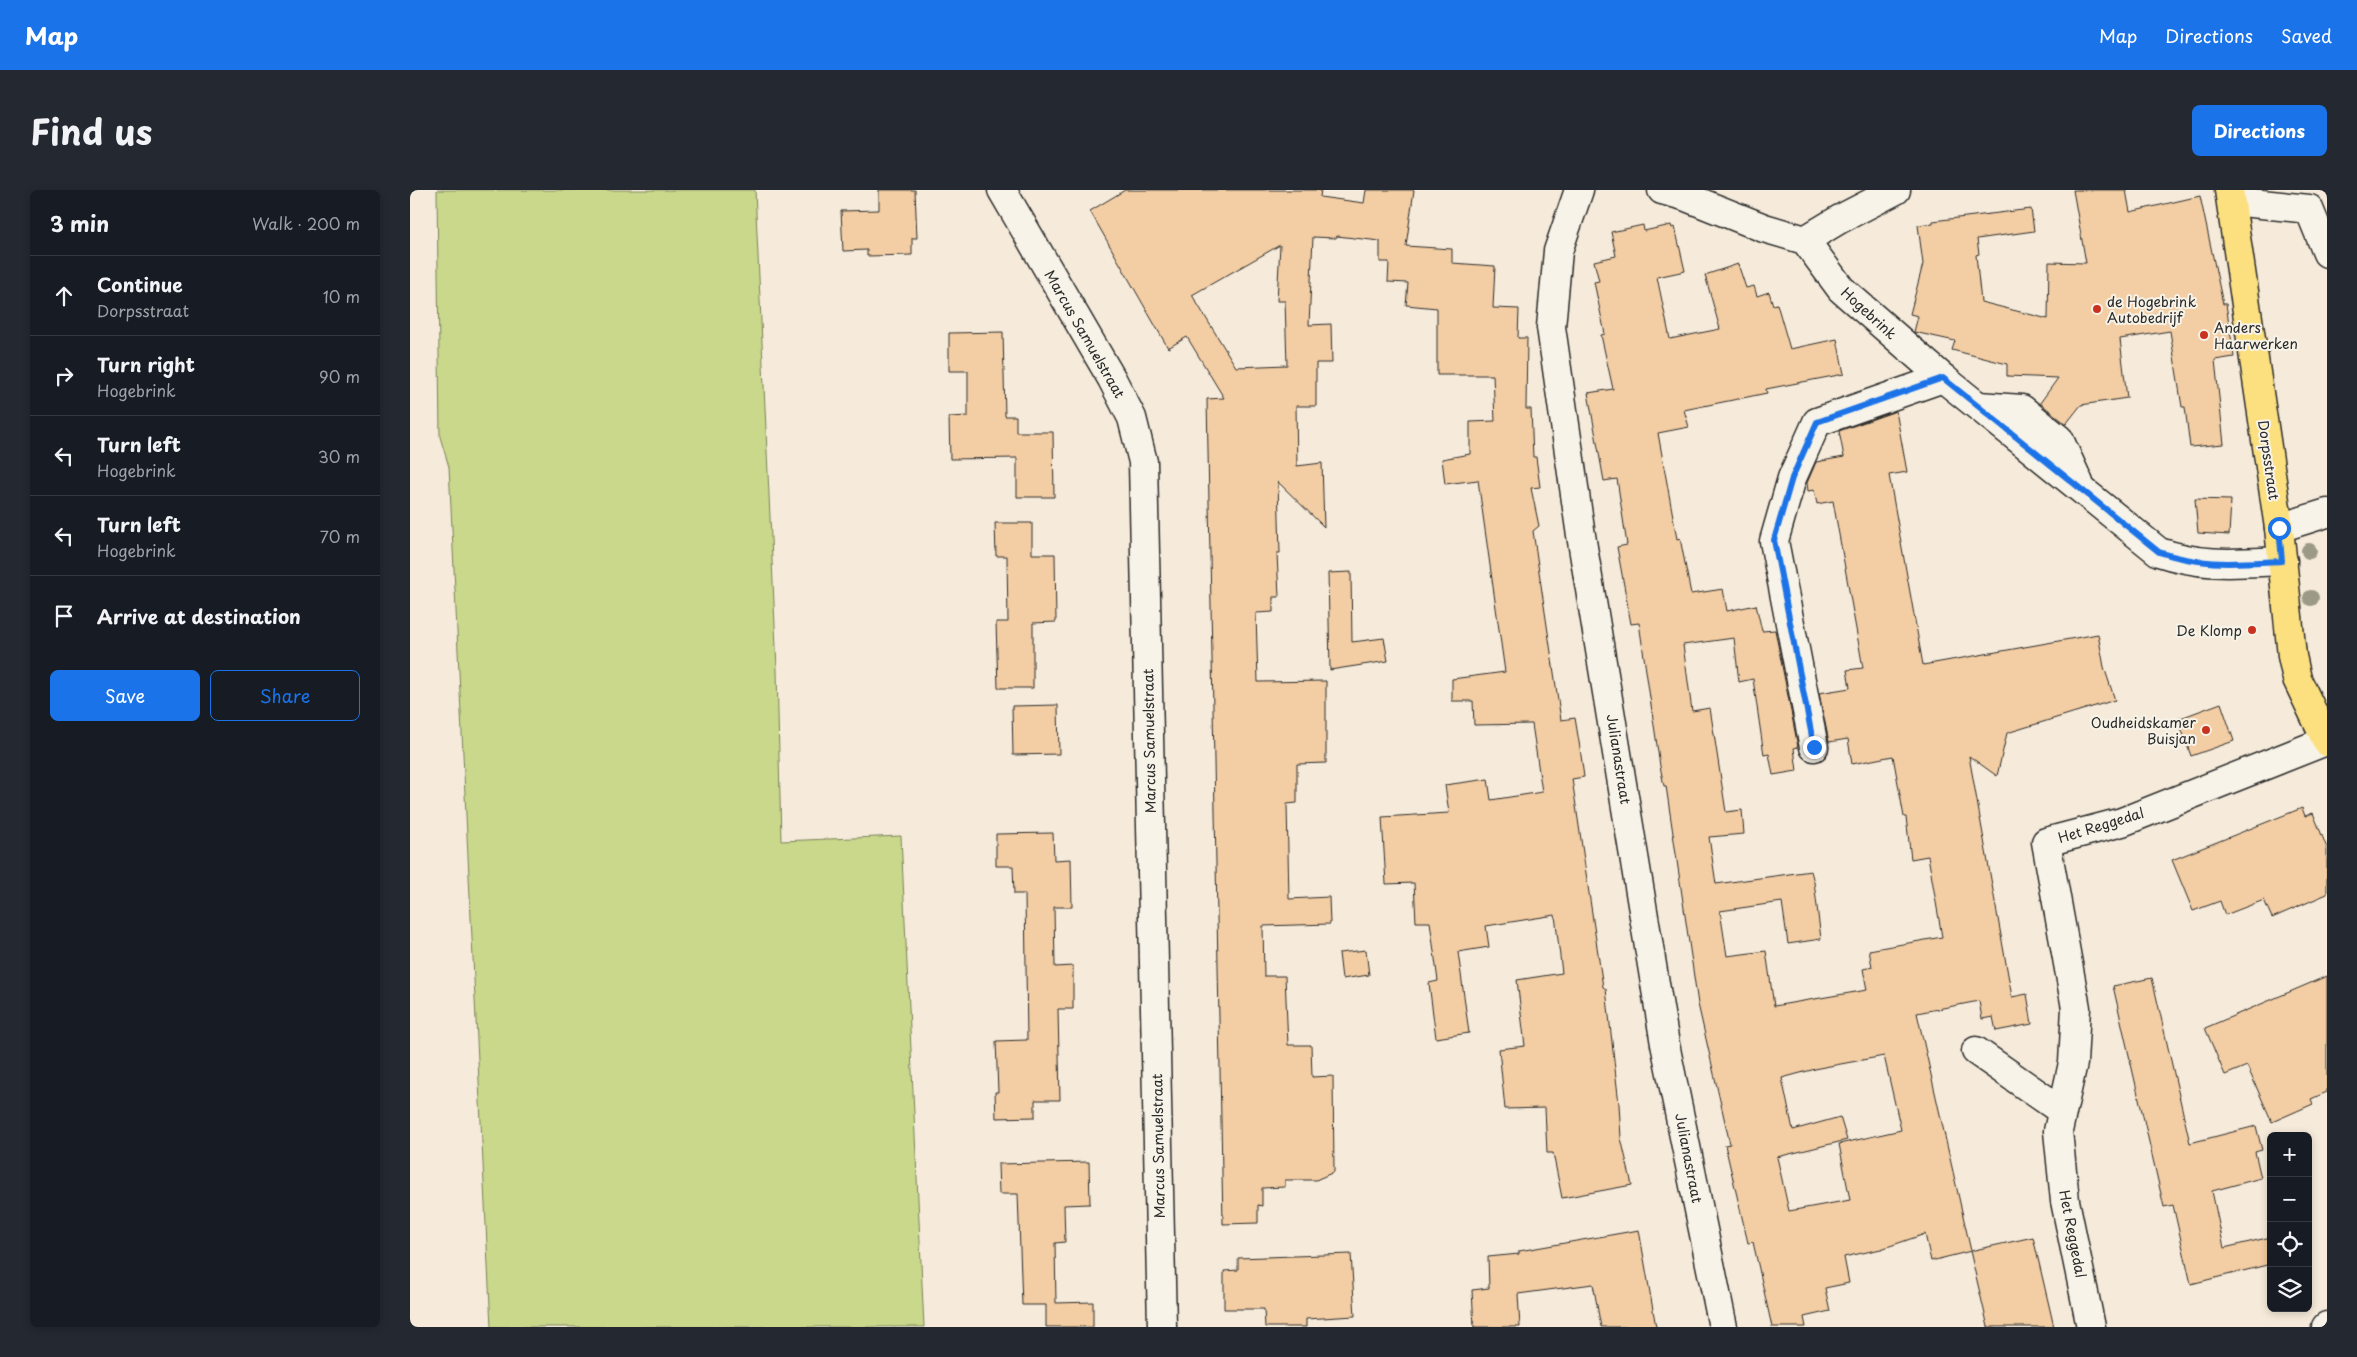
<!DOCTYPE html>
<meta charset="utf-8">
<style>
body{margin:0;font-family:"Playpen Sans",sans-serif;background:#242831;color:#f1f3f6}
.controls{position:absolute;right:15px;bottom:15px;display:grid;overflow:hidden;border-radius:8px;box-shadow:0 2px 8px #0003}
.controls button{width:45px;height:45px;display:grid;place-items:center;padding:0;border:0;border-bottom:1px solid #363941;background:#171b24;color:#f1f3f6;font:25px sans-serif}
.stop{position:absolute;width:15px;height:15px;margin:-11px;border:4px solid #1a73e8;border-radius:50%;background:#fff}
.stop.end{background:#1a73e8;border-color:#fff;box-shadow:0 1px 5px #0008}
.list{margin:0;padding:0;list-style:none}
h2{display:flex;justify-content:space-between;align-items:center;height:65px;margin:0;padding:0 20px;font-size:21px}
h2 small{font-size:16px;font-weight:400;color:#9ea1a6}
.list li{display:grid;grid-template-columns:32px 1fr auto;gap:15px;align-items:center;box-sizing:border-box;height:80px;padding:0 20px;border-top:1px solid #363941}
.list b{display:block;font-size:19px;white-space:nowrap}
.list p{margin:0;font-size:16px;white-space:nowrap;color:#9ea1a6}
.list em{font-size:16px;font-style:normal;color:#9ea1a6}
.actions{display:flex;gap:10px;padding:15px 20px}
.actions a{flex:1;padding:11px 0;border:1px solid #1a73e8;border-radius:8px;text-align:center;font-size:18px;color:#1a73e8}
.actions .main{background:#1a73e8;color:#fff}
.icon{flex:none;width:28px;height:28px;fill:none;stroke:currentColor;stroke-width:2;stroke-linecap:round;stroke-linejoin:round}
.map{position:relative;flex:none;width:1917px;height:1137px;overflow:hidden;border-radius:8px}
header{display:flex;align-items:center;gap:30px;box-sizing:border-box;height:70px;padding:0 25px;background:#1a73e8;color:#fff}
header strong{font-size:24px}
nav{display:flex;gap:28px;margin-inline-start:auto;font-size:18px}
.intro{display:flex;align-items:center;justify-content:space-between;box-sizing:border-box;height:120px;padding:0 30px}
h1{margin:0;font-size:35px}
.button{padding:12px 22px;border-radius:8px;background:#1a73e8;color:#fff;font-size:18px;font-weight:700}
main{display:flex;gap:30px;padding:0 30px}
aside{flex:1;background:#171b24;border-radius:8px;box-shadow:0 2px 8px #0003}
.map>svg:first-child{display:block}
</style>
<header>
<strong>Map</strong>
<nav><a>Map</a><a>Directions</a><a>Saved</a></nav>
</header>
<div class="intro"><h1>Find us</h1><a class="button">Directions</a></div>
<main>
<aside>
<h2>3 min<small>Walk · 200 m</small></h2>
<ul class="list">
<li><svg class="icon" aria-label="ahead" viewBox="0 0 24 24"><path d="M12 20V5M6 11l6-6 6 6"/></svg><div><b>Continue</b><p>Dorpsstraat</p></div><em>10 m</em></li>
<li><svg class="icon" aria-label="right" viewBox="0 0 24 24"><path d="M7 20v-9h11M14 6l5 5-5 5"/></svg><div><b>Turn right</b><p>Hogebrink</p></div><em>90 m</em></li>
<li><svg class="icon" aria-label="left" viewBox="0 0 24 24"><path d="M17 20v-9H6M10 6l-5 5 5 5"/></svg><div><b>Turn left</b><p>Hogebrink</p></div><em>30 m</em></li>
<li><svg class="icon" aria-label="left" viewBox="0 0 24 24"><path d="M17 20v-9H6M10 6l-5 5 5 5"/></svg><div><b>Turn left</b><p>Hogebrink</p></div><em>70 m</em></li>
<li><svg class="icon" aria-label="arrive" viewBox="0 0 24 24"><path d="M6 21V4h12l-3 4 3 4H6"/></svg><div><b>Arrive at destination</b></div></li>
</ul>
<div class="actions"><a class="main">Save</a><a>Share</a></div>
</aside>
<div class="map">
<svg width="1917" height="1137" viewBox="0 0 1917 1137">
<rect width="100%" height="100%" fill="#f6ebda"/>
<filter id="ink" filterUnits="userSpaceOnUse"><feTurbulence type="fractalNoise" baseFrequency=".02" numOctaves="2"/><feDisplacementMap in="SourceGraphic" scale="10" xChannelSelector="R" yChannelSelector="G"/><feConvolveMatrix kernelMatrix="1 2 1 2 8 2 1 2 1" color-interpolation-filters="sRGB"/></filter>
<g filter="url(#ink)">
<path fill="#c9d88b" stroke="#7a825b" d="M 27,0 L 345,0 L 367,479 L 371,651 L 491,646 L 514,1137 L 81,1137 L 39,277 L 30,247 Z"/>
<g fill="#f3cda3" stroke="#2b2b2b" fill-rule="evenodd">
<path d="M 469,0 L 505,0 L 507,48 L 502,48 L 502,65 L 457,66 L 457,60 L 433,61 L 431,21 L 469,20 Z"/>
<path d="M 715,0 L 911,0 L 910,7 L 954,13 L 956,0 L 1004,0 L 996,56 L 1042,59 L 1042,73 L 1085,76 L 1083,118 L 1109,119 L 1108,148 L 1117,148 L 1116,219 L 1121,219 L 1123,267 L 1126,267 L 1130,297 L 1121,298 L 1129,336 L 1123,341 L 1151,530 L 1165,528 L 1170,558 L 1174,587 L 1162,589 L 1193,797 L 1196,799 L 1209,914 L 1211,948 L 1222,995 L 1152,1008 L 1143,963 L 1137,963 L 1135,918 L 1095,919 L 1089,859 L 1115,856 L 1107,790 L 1152,783 L 1145,725 L 1076,736 L 1079,757 L 1048,762 L 1059,843 L 1026,848 L 1019,793 L 1028,791 L 1020,732 L 1006,732 L 1004,693 L 976,694 L 972,627 L 1039,623 L 1035,595 L 1078,589 L 1081,610 L 1132,602 L 1122,534 L 1064,535 L 1063,511 L 1042,511 L 1042,489 L 1095,482 L 1068,290 L 1035,294 L 1032,269 L 1060,264 L 1060,232 L 1085,231 L 1083,185 L 1027,185 L 1027,118 L 996,115 L 998,93 L 978,92 L 979,72 L 970,72 L 970,51 L 927,46 L 926,48 L 903,47 L 899,135 L 921,134 L 922,173 L 906,173 L 906,216 L 886,216 L 887,276 L 912,273 L 914,337 L 868,292 L 870,363 L 867,363 L 869,407 L 863,407 L 863,422 L 846,423 L 848,492 L 916,491 L 916,573 L 887,574 L 887,613 L 877,614 L 879,709 L 919,707 L 920,734 L 853,736 L 854,786 L 875,786 L 878,855 L 901,855 L 902,887 L 923,886 L 924,982 L 906,990 L 875,990 L 875,997 L 852,998 L 852,1016 L 848,1015 L 848,1033 L 813,1034 L 797,209 L 814,208 L 777,147 L 758,158 L 680,21 ZM 870,55 L 867,111 L 875,111 L 877,175 L 826,177 L 782,105 Z"/>
<path d="M 1663,0 L 1716,0 L 1720,22 L 1790,6 L 1813,114 L 1816,114 L 1824,167 L 1805,170 L 1814,254 L 1780,257 L 1775,217 L 1772,217 L 1760,141 L 1710,149 L 1717,208 L 1671,215 L 1656,234 L 1630,213 L 1648,188 L 1597,186 L 1597,174 L 1542,160 L 1545,151 L 1504,142 L 1508,126 L 1500,124 L 1513,74 L 1508,35 L 1523,33 L 1523,31 L 1621,19 L 1624,41 L 1567,49 L 1569,64 L 1566,65 L 1571,112 L 1638,129 L 1639,72 L 1676,73 Z"/>
<path d="M 1233,35 L 1234,41 L 1261,35 L 1262,38 L 1265,37 L 1275,81 L 1247,87 L 1260,149 L 1310,139 L 1295,85 L 1328,74 L 1336,98 L 1344,96 L 1347,106 L 1359,102 L 1363,115 L 1367,114 L 1380,159 L 1427,149 L 1434,184 L 1356,199 L 1357,203 L 1274,220 L 1279,237 L 1248,243 L 1267,349 L 1270,348 L 1281,404 L 1313,399 L 1317,421 L 1346,415 L 1352,441 L 1365,440 L 1388,557 L 1384,558 L 1387,581 L 1363,585 L 1359,564 L 1354,565 L 1343,489 L 1329,492 L 1324,448 L 1273,455 L 1282,521 L 1300,518 L 1316,622 L 1332,620 L 1334,644 L 1299,647 L 1306,694 L 1401,681 L 1404,692 L 1411,749 L 1378,754 L 1372,712 L 1310,721 L 1317,766 L 1356,761 L 1364,816 L 1457,800 L 1453,779 L 1462,777 L 1459,760 L 1532,747 L 1518,666 L 1501,669 L 1496,627 L 1494,627 L 1483,566 L 1442,574 L 1438,549 L 1419,552 L 1409,503 L 1440,498 L 1437,480 L 1453,478 L 1423,311 L 1407,314 L 1404,300 L 1398,301 L 1397,293 L 1406,272 L 1434,267 L 1429,241 L 1486,221 L 1497,282 L 1479,285 L 1513,475 L 1688,444 L 1694,477 L 1705,510 L 1597,543 L 1587,586 L 1559,566 L 1602,807 L 1617,804 L 1622,834 L 1586,841 L 1583,827 L 1572,829 L 1569,811 L 1507,823 L 1561,1061 L 1521,1071 L 1515,1044 L 1471,1059 L 1434,1067 L 1439,1093 L 1415,1098 L 1420,1121 L 1394,1127 L 1396,1137 L 1362,1137 L 1343,1052 L 1338,1053 L 1315,955 L 1320,954 L 1288,814 L 1256,596 L 1254,596 L 1250,576 L 1229,433 L 1221,434 L 1207,357 L 1217,355 L 1207,289 L 1194,291 L 1178,203 L 1203,199 L 1191,145 L 1195,144 L 1184,92 L 1189,91 L 1184,71 L 1206,66 L 1201,42 ZM 1474,866 L 1491,940 L 1429,954 L 1440,1010 L 1379,1021 L 1367,967 L 1437,950 L 1430,927 L 1383,940 L 1372,888 L 1409,878 Z"/>
<path d="M 593,142 L 595,226 L 606,226 L 606,242 L 643,242 L 644,307 L 607,307 L 607,268 L 540,269 L 539,227 L 558,226 L 558,181 L 539,181 L 539,143 Z"/>
<path d="M 1785,309 L 1821,310 L 1819,345 L 1788,343 Z"/>
<path d="M 585,333 L 622,333 L 622,364 L 645,364 L 646,432 L 623,433 L 623,498 L 588,498 L 586,432 L 598,432 L 597,366 L 586,366 Z"/>
<path d="M 941,382 L 942,452 L 974,448 L 978,471 L 920,480 L 918,383 Z"/>
<path d="M 1811,513 L 1824,551 L 1781,566 L 1768,529 Z"/>
<path d="M 648,515 L 649,564 L 603,565 L 602,516 Z"/>
<path d="M 1892,618 L 1895,626 L 1903,623 L 1917,658 L 1917,704 L 1862,728 L 1854,710 L 1815,725 L 1810,711 L 1783,721 L 1762,670 Z"/>
<path d="M 643,643 L 644,670 L 661,669 L 662,717 L 644,717 L 645,777 L 663,776 L 663,819 L 648,819 L 650,910 L 625,910 L 625,927 L 586,928 L 585,902 L 588,902 L 586,851 L 617,850 L 615,704 L 604,704 L 603,676 L 586,676 L 586,644 Z"/>
<path d="M 956,760 L 959,785 L 932,789 L 929,763 Z"/>
<path d="M 1917,786 L 1917,902 L 1901,909 L 1903,914 L 1862,932 L 1837,876 L 1815,885 L 1795,838 Z"/>
<path d="M 1742,788 L 1780,953 L 1846,936 L 1852,960 L 1845,962 L 1851,988 L 1802,1001 L 1814,1058 L 1861,1047 L 1861,1074 L 1781,1094 L 1763,1015 L 1754,1017 L 1703,796 Z"/>
<path d="M 679,972 L 680,1014 L 654,1015 L 655,1052 L 645,1053 L 646,1113 L 683,1112 L 683,1137 L 636,1137 L 636,1115 L 612,1115 L 608,1004 L 589,1004 L 588,974 Z"/>
<path d="M 1229,1040 L 1246,1137 L 1191,1137 L 1183,1094 L 1108,1104 L 1110,1137 L 1064,1137 L 1062,1100 L 1079,1098 L 1078,1067 L 1109,1064 L 1109,1061 Z"/>
<path d="M 1623,1047 L 1644,1137 L 1578,1137 L 1560,1061 Z"/>
<path d="M 941,1064 L 945,1126 L 896,1129 L 896,1137 L 855,1137 L 854,1119 L 814,1119 L 814,1081 L 828,1080 L 828,1068 Z"/>
</g>
<g fill="none" stroke-linecap="round" stroke-linejoin="round">
<defs>
<g id="minor">
<path d="M 592,0 L 702,189 L 722,228 L 733,272 L 752,1137"/>
<path d="M 1169,0 L 1148,61 L 1141,137 L 1170,339 L 1255,854 L 1313,1137"/>
<path d="M 1252,0 L 1274,6 L 1354,38 L 1395,50 L 1431,99 L 1533,188 L 1749,362 C 1794,377 1826,373 1873,371"/>
<path d="M 1822,11 L 1899,19 L 1917,63"/>
<path d="M 1395,50 L 1430,29 L 1486,0"/>
<path d="M 1568,216 L 1612,219 L 1649,249 L 1669,293"/>
<path d="M 1869,338 L 1917,323"/>
<path d="M 1404,557 L 1364,351 L 1382,288 L 1407,232 L 1533,188"/>
<path d="M 1566,861 L 1652,921"/>
<path d="M 1681,1137 L 1655,1011 L 1648,941 L 1663,873 L 1666,818 L 1636,652 L 1712,632 L 1916,551"/>
<path d="M 1916,1137 L 1917,1136"/>
</g>
<path id="major" d="M 1819,0 L 1869,338 L 1882,466 L 1887,489 L 1917,552"/>
</defs>
<use href="#minor" stroke="#2b2b2b" stroke-width="31"/>
<use href="#major" stroke="#2b2b2b" stroke-width="31"/>
<use href="#minor" stroke="#f7f3e8" stroke-width="28"/>
<use href="#major" stroke="#fce080" stroke-width="28"/>
</g>
<g fill="#9c9987">
<circle cx="1899" cy="361" r="8"/>
<circle cx="1901" cy="408" r="8"/>
</g>
</g>
<g fill="none" stroke-linecap="round" stroke-linejoin="round" filter="url(#ink)">
<path stroke="#1a73e8" stroke-width="6" d="M 1404,557 L 1364,350 L 1382,288 L 1407,232 L 1533,188 L 1749,362 C 1794,377 1826,373 1872,371 L 1869,338"/>
</g>
<g fill="#c8321e" stroke="#f7f3e8" stroke-width="2">
<circle cx="1687" cy="119" r="5"/>
<circle cx="1794" cy="145" r="5"/>
<circle cx="1842" cy="440" r="5"/>
<circle cx="1796" cy="540" r="5"/>
</g>
<g text-anchor="middle" dominant-baseline="central" stroke-width="4" stroke-linejoin="round" paint-order="stroke">
<g font-size="14" fill="#2b2b2b" stroke="#f7f3e8" text-anchor="start">
<text x="1697" y="111">de Hogebrink<tspan x="1697" dy="16">Autobedrijf</tspan></text>
<text x="1804" y="137">Anders<tspan x="1804" dy="16">Haarwerken</tspan></text>
<text x="1832" y="440" text-anchor="end">De Klomp</text>
<text x="1786" y="532" text-anchor="end">Oudheidskamer<tspan x="1786" dy="16">Buisjan</tspan></text>
</g>
<g font-size="14" fill="#2b2b2b" stroke="#f7f3e8">
<text transform="translate(1459 123) rotate(42)">Hogebrink</text>
<text transform="translate(675 144) rotate(60)">Marcus Samuelstraat</text>
<text transform="translate(1859 270) rotate(82)">Dorpsstraat</text>
<text transform="translate(739 551) rotate(-91)">Marcus Samuelstraat</text>
<text transform="translate(1209 569) rotate(81)">Julianastraat</text>
<text transform="translate(1691 635) rotate(-17)">Het Reggedal</text>
<text transform="translate(748 956) rotate(-91)">Marcus Samuelstraat</text>
<text transform="translate(1279 968) rotate(79)">Julianastraat</text>
<text transform="translate(1663 1044) rotate(79)">Het Reggedal</text>
</g>
</g>
</svg>
<div class="controls">
<button>+</button>
<button>−</button>
<button><svg class="icon" aria-label="locate" viewBox="0 0 24 24"><circle cx="12" cy="12" r="6"/><path d="M12 2v4M12 18v4M2 12h4M18 12h4"/></svg></button>
<button><svg class="icon" aria-label="layers" viewBox="0 0 24 24"><path d="M12 4l9 5-9 5-9-5zM3 14l9 5 9-5"/></svg></button>
</div>
<div class="stop" style="left:1869px;top:338px"></div>
<div class="stop end" style="left:1404px;top:557px"></div>
</div>
</main>
